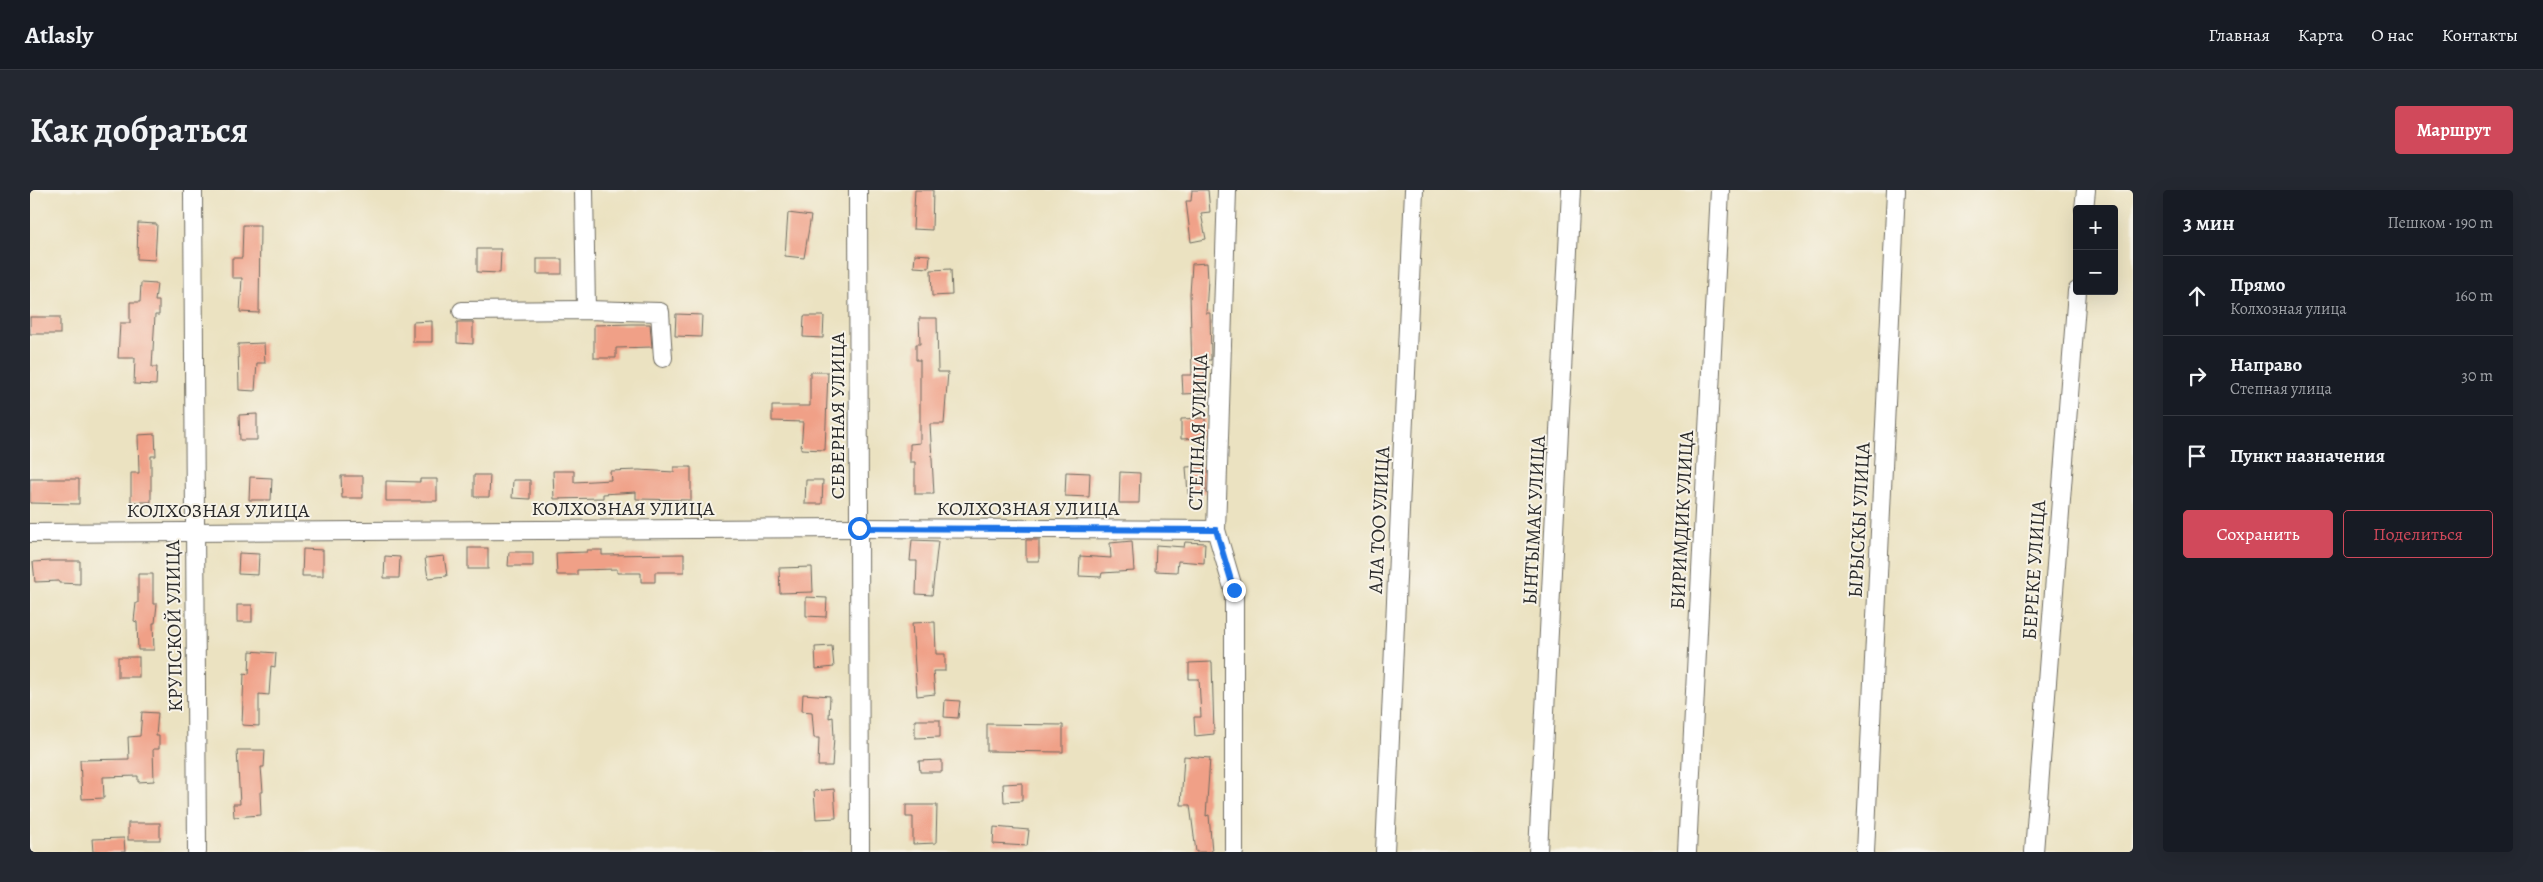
<!DOCTYPE html>
<html lang="ru">
<meta charset="utf-8">
<style>
body{margin:0;font-family:Alegreya,serif;background:#242831;color:#f1f3f6}
.controls{position:absolute;right:15px;top:15px;display:grid;overflow:hidden;border-radius:5px;box-shadow:0 5px 20px #0002}
.controls button{width:45px;height:45px;display:grid;place-items:center;padding:0;border:0;border-bottom:1px solid #363941;background:#171b24;color:#f1f3f6;font:25px sans-serif}
.stop{position:absolute;width:15px;height:15px;margin:-11px;border:4px solid #1a73e8;border-radius:50%;background:#fff}
.stop.end{background:#1a73e8;border-color:#fff;box-shadow:0 1px 5px #0008}
.list{margin:0;padding:0;list-style:none}
h2{display:flex;justify-content:space-between;align-items:center;height:65px;margin:0;padding:0 20px;font-size:21px}
h2 small{font-size:16px;font-weight:400;color:#9ea1a6}
.list li{display:grid;grid-template-columns:32px 1fr auto;gap:15px;align-items:center;box-sizing:border-box;height:80px;padding:0 20px;border-top:1px solid #363941}
.list b{display:block;font-size:19px;white-space:nowrap}
.list p{margin:0;font-size:16px;white-space:nowrap;color:#9ea1a6}
.list em{font-size:16px;font-style:normal;color:#9ea1a6}
.actions{display:flex;gap:10px;padding:15px 20px}
.actions a{flex:1;padding:11px 0;border:1px solid #d1495b;border-radius:5px;text-align:center;font-size:18px;color:#d1495b}
.actions .main{background:#d1495b;color:#fff}
.icon{flex:none;width:28px;height:28px;fill:none;stroke:currentColor;stroke-width:2;stroke-linecap:round;stroke-linejoin:round}
.map{position:relative;flex:none;width:2103px;height:662px;overflow:hidden;border-radius:5px}
header{display:flex;align-items:center;gap:30px;box-sizing:border-box;height:70px;padding:0 25px;background:#171b24;border-bottom:1px solid #363941}
header strong{font-size:24px}
nav{display:flex;gap:28px;margin-inline-start:auto;font-size:18px}
.intro{display:flex;align-items:center;justify-content:space-between;box-sizing:border-box;height:120px;padding:0 30px}
h1{margin:0;font-size:35px}
.button{padding:12px 22px;border-radius:5px;background:#d1495b;color:#fff;font-size:18px;font-weight:700}
main{display:flex;gap:30px;padding:0 30px}
aside{flex:1;background:#171b24;border-radius:5px;box-shadow:0 5px 20px #0002}
.map>svg:first-child{display:block}
</style>
<header>
<strong>Atlasly</strong>
<nav><a>Главная</a><a>Карта</a><a>О нас</a><a>Контакты</a></nav>
</header>
<div class="intro"><h1>Как добраться</h1><a class="button">Маршрут</a></div>
<main>
<div class="map">
<svg width="2103" height="662" viewBox="0 0 2103 662">
<rect width="100%" height="100%" fill="#f7f3e8"/>
<filter id="ink" filterUnits="userSpaceOnUse"><feTurbulence type="fractalNoise" baseFrequency=".02" numOctaves="2"/><feDisplacementMap in="SourceGraphic" scale="10" xChannelSelector="R" yChannelSelector="G"/><feConvolveMatrix kernelMatrix="1 2 1 2 8 2 1 2 1" color-interpolation-filters="sRGB"/></filter>
<filter id="wash" filterUnits="userSpaceOnUse"><feTurbulence type="fractalNoise" baseFrequency=".0096" numOctaves="4" result="noise"/><feDisplacementMap in="SourceGraphic" scale="20" xChannelSelector="R" yChannelSelector="G"/><feGaussianBlur stdDeviation="1.12" result="paint"/><feColorMatrix in="noise" values="0 0 0 0 0 0 0 0 0 0 0 0 0 0 0 0 0 1.4 0 .05"/><feComposite in="paint" operator="in"/></filter>
<g filter="url(#wash)">
<rect width="100%" height="100%" fill="#ebe2c1"/>
<g id="blocks">
<g fill="#f0a087">
<path d="M 885,0 L 903,0 L 902,40 L 883,39 Z"/>
<path d="M 1162,0 L 1178,0 L 1180,22 L 1171,23 L 1176,49 L 1161,52 L 1156,11 L 1161,11 Z"/>
<path d="M 758,23 L 781,26 L 774,68 L 755,66 Z"/>
<path d="M 108,33 L 127,34 L 125,70 L 107,69 Z"/>
<path d="M 213,35 L 230,35 L 229,123 L 210,122 L 212,88 L 202,88 L 202,68 L 212,68 Z"/>
<path d="M 447,59 L 471,59 L 470,83 L 447,82 Z"/>
<path d="M 885,64 L 900,65 L 899,78 L 884,77 Z"/>
<rect x="507" y="69" width="25" height="15"/>
<path d="M 1177,73 L 1178,90 L 1176,123 L 1180,123 L 1181,167 L 1181,170 L 1174,170 L 1175,203 L 1153,204 L 1152,185 L 1162,185 L 1160,104 L 1162,74 Z"/>
<path d="M 921,79 L 922,105 L 902,106 L 901,80 Z"/>
<path d="M 111,93 L 127,94 L 125,111 L 129,111 L 129,125 L 125,125 L 122,177 L 127,177 L 126,195 L 104,194 L 105,168 L 88,168 L 90,133 L 100,133 L 100,112 L 110,112 Z"/>
<path d="M 646,124 L 672,125 L 671,147 L 645,146 Z"/>
<path d="M 774,126 L 794,126 L 793,148 L 773,147 Z"/>
<rect x="0" y="127" width="30" height="17"/>
<path d="M 889,128 L 907,128 L 908,182 L 918,182 L 914,234 L 900,234 L 904,304 L 885,304 L 885,272 L 880,272 L 880,254 L 890,253 L 890,170 L 886,170 L 886,154 L 890,154 Z"/>
<path d="M 402,131 L 402,152 L 383,152 L 383,132 Z"/>
<path d="M 427,132 L 443,132 L 443,154 L 427,153 Z"/>
<path d="M 601,134 L 620,134 L 622,157 L 586,158 L 586,168 L 564,168 L 564,135 Z"/>
<path d="M 234,153 L 235,173 L 227,173 L 225,201 L 209,200 L 208,154 Z"/>
<path d="M 780,182 L 798,182 L 795,260 L 771,259 L 773,232 L 742,231 L 742,216 L 780,216 Z"/>
<path d="M 227,224 L 227,250 L 210,250 L 209,225 Z"/>
<path d="M 1175,228 L 1175,248 L 1151,249 L 1151,229 Z"/>
<path d="M 125,244 L 126,266 L 121,266 L 121,312 L 101,312 L 101,283 L 109,283 L 108,245 Z"/>
<path d="M 1175,276 L 1176,303 L 1158,304 L 1156,277 Z"/>
<path d="M 644,277 L 661,277 L 661,310 L 606,309 L 606,302 L 573,304 L 573,308 L 524,309 L 523,281 L 544,281 L 544,292 L 581,290 L 580,281 L 609,280 L 644,282 Z"/>
<path d="M 1036,282 L 1060,283 L 1059,307 L 1035,306 Z"/>
<path d="M 1090,282 L 1110,283 L 1109,313 L 1089,313 Z"/>
<path d="M 444,285 L 460,285 L 459,307 L 444,307 Z"/>
<path d="M 311,286 L 333,286 L 333,308 L 312,308 Z"/>
<path d="M 220,287 L 242,288 L 241,310 L 219,310 Z"/>
<path d="M 0,289 L 49,289 L 49,314 L 0,313 Z"/>
<path d="M 390,289 L 407,289 L 407,311 L 356,311 L 356,291 L 390,292 Z"/>
<path d="M 483,290 L 500,290 L 500,309 L 482,308 Z"/>
<path d="M 776,290 L 793,290 L 792,314 L 775,314 Z"/>
<path d="M 882,350 L 908,351 L 902,405 L 886,404 L 887,371 L 880,371 Z"/>
<rect x="996" y="350" width="13" height="21"/>
<path d="M 1102,351 L 1104,381 L 1072,383 L 1071,387 L 1049,386 L 1050,366 L 1081,368 L 1080,353 Z"/>
<path d="M 1155,352 L 1175,353 L 1174,373 L 1148,371 L 1147,382 L 1125,381 L 1126,355 L 1154,357 Z"/>
<rect x="438" y="358" width="20" height="21"/>
<path d="M 273,359 L 293,360 L 293,386 L 272,386 Z"/>
<path d="M 557,360 L 572,360 L 572,365 L 654,364 L 654,382 L 625,382 L 625,392 L 611,392 L 611,383 L 587,383 L 587,379 L 547,380 L 547,385 L 527,385 L 526,363 L 557,362 Z"/>
<path d="M 479,362 L 503,362 L 503,376 L 478,376 Z"/>
<path d="M 209,363 L 229,364 L 228,385 L 208,384 Z"/>
<path d="M 355,366 L 370,367 L 369,388 L 354,388 Z"/>
<path d="M 414,366 L 417,386 L 398,388 L 395,368 Z"/>
<path d="M 20,371 L 50,371 L 50,394 L 29,393 L 29,391 L 5,392 L 3,372 Z"/>
<path d="M 782,377 L 783,402 L 750,403 L 749,378 Z"/>
<path d="M 108,384 L 123,384 L 123,414 L 127,414 L 125,433 L 123,433 L 124,460 L 108,460 L 107,432 L 104,431 L 106,413 L 108,413 Z"/>
<path d="M 776,407 L 797,408 L 796,427 L 776,426 Z"/>
<rect x="207" y="415" width="15" height="17"/>
<path d="M 905,432 L 906,464 L 915,464 L 915,481 L 903,481 L 905,504 L 887,506 L 882,433 Z"/>
<path d="M 802,456 L 804,477 L 786,479 L 785,457 Z"/>
<path d="M 220,461 L 246,463 L 245,477 L 241,476 L 239,505 L 229,504 L 229,536 L 212,535 L 214,483 L 219,484 Z"/>
<rect x="88" y="467" width="21" height="20"/>
<path d="M 1182,472 L 1184,544 L 1165,546 L 1164,527 L 1171,527 L 1169,489 L 1159,489 L 1159,473 Z"/>
<path d="M 773,504 L 800,506 L 799,528 L 803,527 L 804,547 L 802,576 L 788,576 L 789,548 L 784,548 L 782,522 L 772,521 Z"/>
<path d="M 915,510 L 930,511 L 928,528 L 914,527 Z"/>
<path d="M 112,522 L 128,523 L 126,546 L 129,546 L 129,559 L 123,559 L 124,591 L 108,592 L 108,586 L 73,587 L 74,608 L 52,609 L 50,570 L 99,569 L 98,547 L 110,546 Z"/>
<path d="M 885,530 L 910,530 L 910,547 L 885,548 Z"/>
<path d="M 957,534 L 1033,535 L 1033,562 L 957,561 Z"/>
<path d="M 207,560 L 235,560 L 234,577 L 231,577 L 233,602 L 230,602 L 231,625 L 204,627 L 203,614 L 210,614 Z"/>
<path d="M 1154,566 L 1180,568 L 1176,626 L 1179,625 L 1182,662 L 1166,662 L 1160,615 L 1151,615 Z"/>
<path d="M 912,570 L 912,582 L 890,582 L 889,571 Z"/>
<path d="M 992,593 L 992,611 L 974,612 L 973,594 Z"/>
<path d="M 804,599 L 806,628 L 786,629 L 784,601 Z"/>
<path d="M 876,615 L 907,615 L 906,653 L 883,654 L 883,627 L 876,627 Z"/>
<rect x="98" y="633" width="32" height="17"/>
<path d="M 964,637 L 999,640 L 997,656 L 963,654 Z"/>
<path d="M 94,648 L 95,662 L 63,662 L 62,649 Z"/>
</g>
</g>
</g>
<g filter="url(#ink)">
<use href="#blocks" fill-opacity="0" stroke="#6e6b60" stroke-width="1"/>
<g fill="none" stroke-linecap="round" stroke-linejoin="round">
<defs>
<g id="minor">
<path d="M 163,0 L 167,662"/>
<path d="M 554,0 L 556,120"/>
<path d="M 828,0 L 830,662"/>
<path d="M 1197,0 L 1186,340 L 1204,401 L 1204,662"/>
<path d="M 2054,19 L 2056,0"/>
<path d="M 432,121 L 556,120 L 630,122 L 633,168"/>
<path d="M 0,343 L 829,338 L 1186,340"/>
<path d="M 1355,662 L 1384,0"/>
<path d="M 1508,662 L 1541,0"/>
<path d="M 1657,662 L 1690,0"/>
<path d="M 1835,662 L 1866,0"/>
<path d="M 2004,662 L 2047,101"/>
</g>
</defs>
<use href="#minor" stroke="#6e6b60" stroke-width="20"/>
<use href="#minor" stroke="#fff" stroke-width="18"/>
</g>
</g>
<g fill="none" stroke-linecap="round" stroke-linejoin="round" filter="url(#ink)">
<path stroke="#1a73e8" stroke-width="6" d="M 829,338 L 1186,340 L 1204,400"/>
</g>
<g text-anchor="middle" dominant-baseline="central" stroke-width="4" stroke-linejoin="round" paint-order="stroke">
<g font-size="20" fill="#2b2b2b" stroke="#f7f3e8">
<text transform="translate(807 226) rotate(-90)">СЕВЕРНАЯ УЛИЦА</text>
<text transform="translate(1168 242) rotate(-88)">СТЕПНАЯ УЛИЦА</text>
<text x="593" y="318">КОЛХОЗНАЯ УЛИЦА</text>
<text x="998" y="318">КОЛХОЗНАЯ УЛИЦА</text>
<text x="188" y="320">КОЛХОЗНАЯ УЛИЦА</text>
<text transform="translate(1349 330) rotate(-87)">АЛА ТОО УЛИЦА</text>
<text transform="translate(1504 330) rotate(-87)">ЫНТЫМАК УЛИЦА</text>
<text transform="translate(1652 330) rotate(-87)">БИРИМДИК УЛИЦА</text>
<text transform="translate(1829 330) rotate(-87)">ЫРЫСКЫ УЛИЦА</text>
<text transform="translate(2004 380) rotate(-86)">БЕРЕКЕ УЛИЦА</text>
<text transform="translate(144 436) rotate(-91)">КРУПСКОЙ УЛИЦА</text>
</g>
</g>
</svg>
<div class="controls">
<button>+</button>
<button>−</button>
</div>
<div class="stop" style="left:829px;top:338px"></div>
<div class="stop end" style="left:1204px;top:400px"></div>
</div>
<aside>
<h2>3 мин<small>Пешком · 190 m</small></h2>
<ul class="list">
<li><svg class="icon" aria-label="ahead" viewBox="0 0 24 24"><path d="M12 20V5M6 11l6-6 6 6"/></svg><div><b>Прямо</b><p>Колхозная улица</p></div><em>160 m</em></li>
<li><svg class="icon" aria-label="right" viewBox="0 0 24 24"><path d="M7 20v-9h11M14 6l5 5-5 5"/></svg><div><b>Направо</b><p>Степная улица</p></div><em>30 m</em></li>
<li><svg class="icon" aria-label="arrive" viewBox="0 0 24 24"><path d="M6 21V4h12l-3 4 3 4H6"/></svg><div><b>Пункт назначения</b></div></li>
</ul>
<div class="actions"><a class="main">Сохранить</a><a>Поделиться</a></div>
</aside>
</main>
